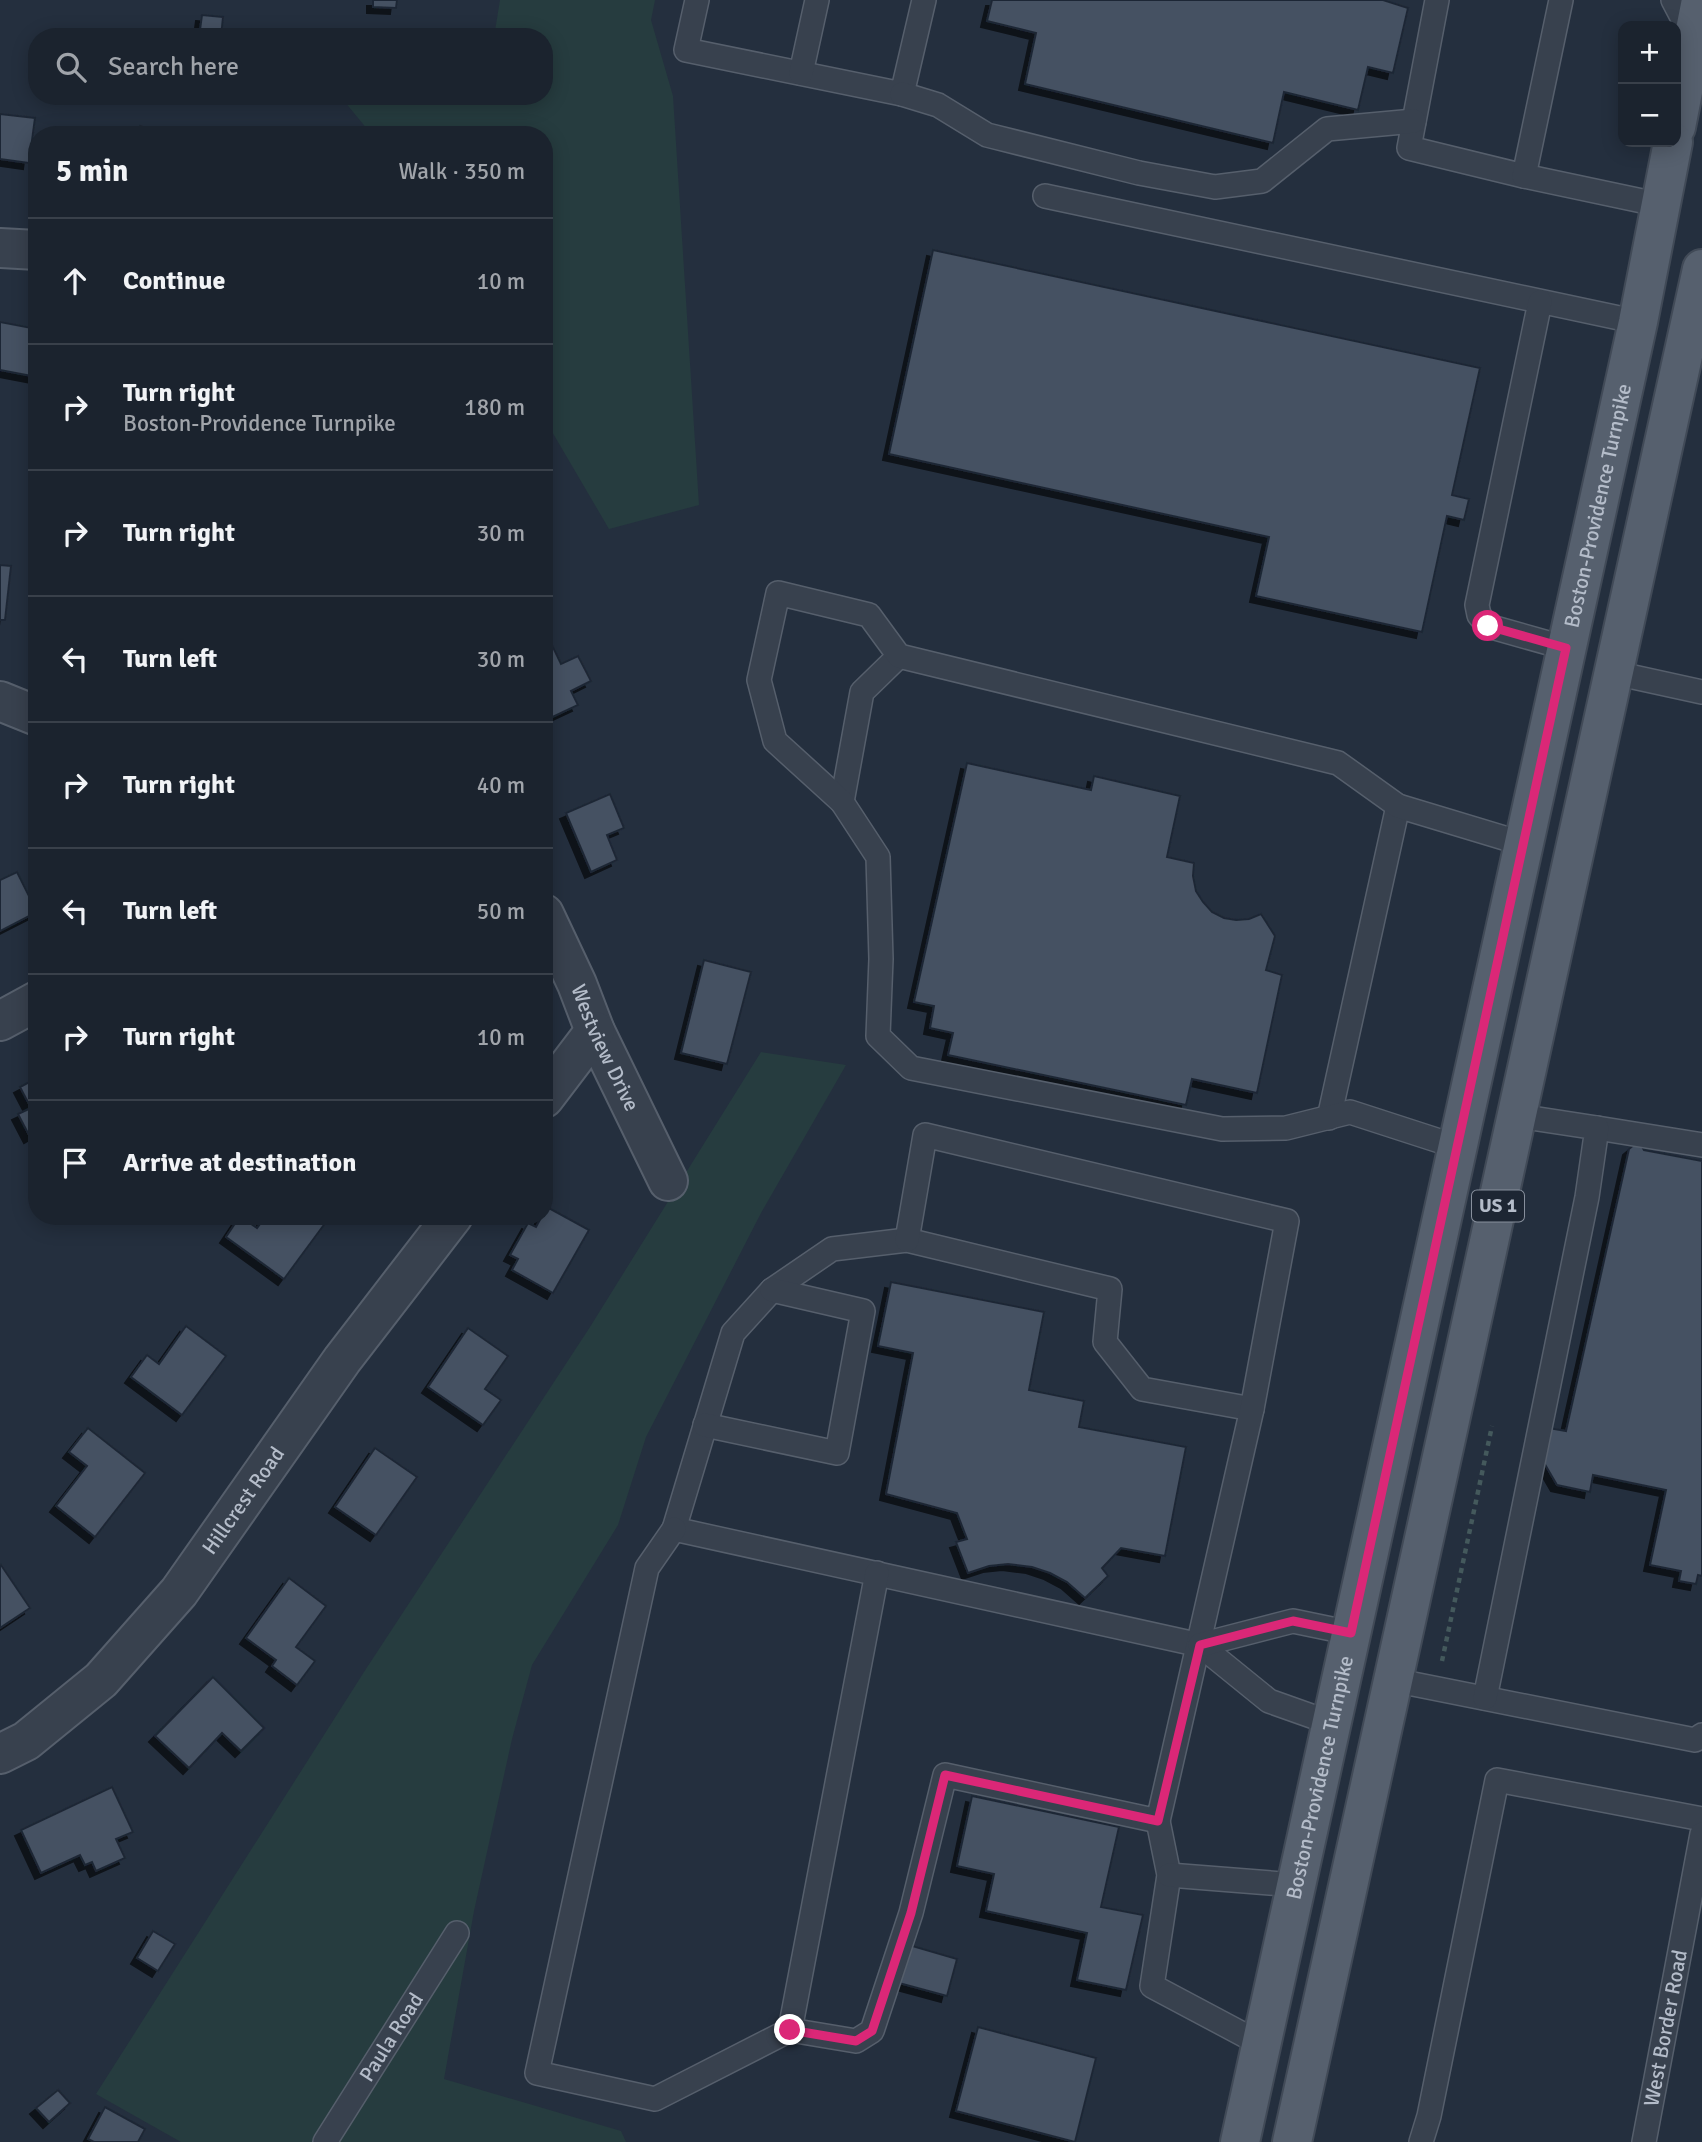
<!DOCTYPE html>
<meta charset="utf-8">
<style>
body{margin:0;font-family:Signika,sans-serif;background:#242b36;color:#f1f3f6}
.controls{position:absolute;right:21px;top:21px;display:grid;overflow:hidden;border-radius:14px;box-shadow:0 4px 18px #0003}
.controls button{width:63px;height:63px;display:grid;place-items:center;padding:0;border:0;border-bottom:2px solid #39404a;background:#1b232e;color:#f1f3f6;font:35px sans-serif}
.stop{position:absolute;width:21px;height:21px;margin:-16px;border:5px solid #db2777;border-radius:50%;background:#fff}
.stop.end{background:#db2777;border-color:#fff;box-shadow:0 2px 7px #0008}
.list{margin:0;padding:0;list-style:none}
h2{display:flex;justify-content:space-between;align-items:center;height:91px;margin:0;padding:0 28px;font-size:30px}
h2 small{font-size:23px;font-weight:400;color:#a0a4aa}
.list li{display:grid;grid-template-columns:46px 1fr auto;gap:21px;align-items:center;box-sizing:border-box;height:126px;padding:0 28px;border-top:2px solid #39404a}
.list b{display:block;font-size:26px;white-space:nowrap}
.list p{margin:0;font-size:23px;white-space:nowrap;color:#a0a4aa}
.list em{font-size:23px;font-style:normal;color:#a0a4aa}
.icon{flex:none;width:38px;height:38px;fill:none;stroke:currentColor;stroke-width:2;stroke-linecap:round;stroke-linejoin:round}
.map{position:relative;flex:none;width:1702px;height:2142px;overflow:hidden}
.search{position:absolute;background:#1b232e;box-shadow:0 4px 18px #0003;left:28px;top:28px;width:525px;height:77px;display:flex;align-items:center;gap:18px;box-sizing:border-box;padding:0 24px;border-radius:28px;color:#a0a4aa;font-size:26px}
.panel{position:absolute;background:#1b232e;box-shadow:0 4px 18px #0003;left:28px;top:126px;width:525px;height:1099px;border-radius:28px}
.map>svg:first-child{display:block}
</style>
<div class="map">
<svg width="1702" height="2142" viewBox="0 0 1702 2142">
<defs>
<filter id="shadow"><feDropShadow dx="-6" dy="6" stdDeviation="0" flood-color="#0009"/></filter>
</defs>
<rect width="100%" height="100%" fill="#242f3e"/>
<g fill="#263c3f">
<path d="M 500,0 L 655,0 L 651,20 L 673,96 L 699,505 L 609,529 L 544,418 L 544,135 L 372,135 L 340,96 L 544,96 L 544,37 L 494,37 Z"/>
<path d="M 761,1052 L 846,1065 L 761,1213 L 646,1437 L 618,1525 L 532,1665 L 512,1739 L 474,1911 L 444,2079 L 621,2131 L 626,2142 L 181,2142 L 96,2094 L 364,1672 L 590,1327 Z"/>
</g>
<g fill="#455162" stroke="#1f2835" stroke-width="2" filter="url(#shadow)">
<path d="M 373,0 L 397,0 L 396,8 L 373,7 Z"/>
<path d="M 992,0 L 1383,0 L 1408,8 L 1393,73 L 1368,67 L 1358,110 L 1284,92 L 1273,143 L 1025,84 L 1036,33 L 987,21 Z"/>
<path d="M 202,15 L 223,17 L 221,37 L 199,37 Z"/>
<path d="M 0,114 L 35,118 L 29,163 L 0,159 Z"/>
<path d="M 140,126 L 166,135 L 137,135 Z"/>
<path d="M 933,250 L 1480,368 L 1452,495 L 1469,499 L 1464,520 L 1447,516 L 1422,632 L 1256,596 L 1269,537 L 889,454 Z"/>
<path d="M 0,322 L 37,329 L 37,377 L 0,370 Z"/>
<path d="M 0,565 L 11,566 L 5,620 L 0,620 Z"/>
<path d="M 550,641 L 561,664 L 578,656 L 591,681 L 571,691 L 578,705 L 544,721 L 544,644 Z"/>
<path d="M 967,763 L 1091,790 L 1094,776 L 1180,796 L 1167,857 L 1194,863 L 1193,876 L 1196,891 L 1203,902 L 1212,912 L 1224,918 L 1236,920 L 1249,919 L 1261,914 L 1275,936 L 1266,970 L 1282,975 L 1257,1093 L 1192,1079 L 1186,1105 L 948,1055 L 953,1033 L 930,1028 L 934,1006 L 914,1002 Z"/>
<path d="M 610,794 L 624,828 L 607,835 L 617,860 L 591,872 L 566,813 Z"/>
<path d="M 17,872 L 37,912 L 0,931 L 0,880 Z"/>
<path d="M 704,960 L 751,972 L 727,1064 L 681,1053 Z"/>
<path d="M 37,1078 L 37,1133 L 30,1137 L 18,1114 L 31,1108 L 20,1087 Z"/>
<path d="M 1635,1144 L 1641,1145 L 1644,1150 L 1702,1161 L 1702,1576 L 1698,1575 L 1696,1584 L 1679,1581 L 1681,1571 L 1650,1565 L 1666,1490 L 1593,1475 L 1590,1492 L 1557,1485 L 1543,1461 L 1549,1428 L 1566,1431 L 1629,1149 Z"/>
<path d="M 547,1207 L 589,1230 L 553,1293 L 512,1270 L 518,1259 L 510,1255 L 528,1223 L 536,1227 L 542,1216 L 544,1216 Z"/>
<path d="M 240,1216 L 257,1228 L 266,1216 L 319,1216 L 326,1222 L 284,1279 L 226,1237 Z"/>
<path d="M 891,1282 L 1044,1312 L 1029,1390 L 1084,1401 L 1079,1427 L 1186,1447 L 1165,1556 L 1121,1548 L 1102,1568 L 1108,1576 L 1085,1598 L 1067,1582 L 1050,1573 L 1032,1567 L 1008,1564 L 989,1566 L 968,1573 L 956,1542 L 967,1539 L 957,1513 L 886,1494 L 913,1353 L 878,1346 Z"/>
<path d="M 186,1326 L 226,1356 L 182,1415 L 131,1377 L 147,1355 L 159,1364 Z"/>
<path d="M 468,1328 L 508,1356 L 485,1389 L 501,1400 L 483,1425 L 428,1387 Z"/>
<path d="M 88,1428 L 145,1473 L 95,1537 L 56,1506 L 87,1466 L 69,1452 Z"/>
<path d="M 375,1448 L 417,1477 L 376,1535 L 335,1507 Z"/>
<path d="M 1,1565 L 30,1608 L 0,1628 L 0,1566 Z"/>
<path d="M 289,1578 L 326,1606 L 296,1647 L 315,1661 L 297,1685 L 272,1666 L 276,1660 L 246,1638 Z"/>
<path d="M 213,1677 L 264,1728 L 241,1751 L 222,1733 L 189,1768 L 155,1736 Z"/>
<path d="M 112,1787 L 133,1832 L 116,1839 L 125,1858 L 96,1871 L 92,1862 L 85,1865 L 80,1855 L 41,1873 L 21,1830 Z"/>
<path d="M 972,1796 L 1119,1827 L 1101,1907 L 1143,1915 L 1126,1990 L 1077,1980 L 1087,1933 L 986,1911 L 994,1874 L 957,1866 Z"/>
<path d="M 153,1931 L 175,1944 L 158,1971 L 137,1958 Z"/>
<path d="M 909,1945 L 957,1959 L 947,1996 L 899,1983 Z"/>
<path d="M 978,2027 L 1096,2058 L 1075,2142 L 956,2111 Z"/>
<path d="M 58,2090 L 70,2103 L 49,2122 L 36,2108 Z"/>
<path d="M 105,2107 L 145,2129 L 138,2142 L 94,2142 L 88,2139 Z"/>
</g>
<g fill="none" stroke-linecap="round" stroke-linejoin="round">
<defs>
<g id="service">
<path d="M 697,0 L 686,50 L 902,94 L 924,0"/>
<path d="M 1437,0 L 1409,148 L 1524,176"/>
<path d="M 1561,0 L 1524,176 L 1661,205"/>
<path d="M 1673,0 L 1693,38"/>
<path d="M 801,73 L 817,0"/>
<path d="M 902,94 L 938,105 L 987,135 L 1139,173 L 1215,187 L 1262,181 L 1327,129 L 1414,121"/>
<path d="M 1045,196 L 1638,322"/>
<path d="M 1540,302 L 1477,605 L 1479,615 L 1488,626 L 1566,648"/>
<path d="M 1615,673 L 1702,692"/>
<path d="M 842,802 L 862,692 L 899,656"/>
<path d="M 1329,1118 L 1398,806"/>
<path d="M 1597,1128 L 1702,1145"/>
<path d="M 1458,1147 L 1350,1112 L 1286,1128 L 1222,1129 L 911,1068 L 878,1036 L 881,959 L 878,857 L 842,802 L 775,741 L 759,680 L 778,593 L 869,615 L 899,656 L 1338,763 L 1398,806 L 1524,844"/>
<path d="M 1252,1409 L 1142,1389 L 1105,1342 L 1110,1289 L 907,1240 L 832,1249 L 772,1290 L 733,1333 L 674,1529 L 1200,1645 L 1269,1701 L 1331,1723"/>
<path d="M 705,1425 L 837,1453 L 863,1311 L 772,1290"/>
<path d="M 674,1529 L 647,1568 L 537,2073 L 655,2099 L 790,2030"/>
<path d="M 877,1573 L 790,2030 L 856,2041 L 872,2031 L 911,1913 L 945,1775 L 1158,1821 L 1252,1409 L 1287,1221 L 925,1135 L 907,1240"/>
<path d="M 1200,1645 L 1293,1621 L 1351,1633"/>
<path d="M 1393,1680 L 1695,1740 L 1702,1735"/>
<path d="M 1485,1698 L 1587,1197 L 1597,1128 L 1518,1116"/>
<path d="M 1158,1821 L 1169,1875 L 1152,1986 L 1261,2044"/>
<path d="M 1169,1875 L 1296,1885"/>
<path id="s1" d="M 325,2142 L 457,1933"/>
<path d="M 1421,2142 L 1429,2116 L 1497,1780 L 1702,1819"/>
<path id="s2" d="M 1644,2142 L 1702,1834"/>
</g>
<g id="minor">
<path d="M 0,248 L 37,250"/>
<path d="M 0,701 L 37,716"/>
<path id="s3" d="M 544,914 L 577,984 L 595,1031 L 668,1181"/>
<path d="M 0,1021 L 37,1001"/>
<path d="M 544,1098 L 595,1031"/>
<path id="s4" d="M 0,1754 L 26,1741 L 101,1680 L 179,1592 L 342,1360 L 453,1216"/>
</g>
<g id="primary">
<path d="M 1676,127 L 1701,0"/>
<path id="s5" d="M 1240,2142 L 1638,322 L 1673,142"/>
<path d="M 1292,2142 L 1702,269"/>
</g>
</defs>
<use href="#service" stroke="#565f6c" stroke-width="26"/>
<use href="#minor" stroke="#565f6c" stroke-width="42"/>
<use href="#primary" stroke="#414a57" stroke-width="42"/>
<path stroke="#44595c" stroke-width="4.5" stroke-dasharray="5 5" stroke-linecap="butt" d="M 1442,1661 L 1492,1426"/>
<use href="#service" stroke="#38414e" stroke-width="23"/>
<use href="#minor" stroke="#38414e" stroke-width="38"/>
<use href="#primary" stroke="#56606e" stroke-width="38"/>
</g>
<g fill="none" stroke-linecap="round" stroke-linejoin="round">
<path stroke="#db2777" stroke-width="9" d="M 790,2030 L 856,2041 L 872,2031 L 911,1913 L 945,1775 L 1158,1821 L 1200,1645 L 1293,1621 L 1351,1633 L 1566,648 L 1488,626"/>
</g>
<g text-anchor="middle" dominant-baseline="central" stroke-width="5" stroke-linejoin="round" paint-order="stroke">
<rect fill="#1d2633" stroke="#878f9c" stroke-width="2" x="1472" y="1190.5" width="52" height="31" rx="5"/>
<g font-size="19" font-weight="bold" fill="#b4bcc9">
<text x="1498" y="1206">US 1</text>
</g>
<g font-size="21" fill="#b4bcc9" stroke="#1d2633">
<text stroke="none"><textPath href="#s5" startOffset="1675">Boston-Providence Turnpike</textPath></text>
<text stroke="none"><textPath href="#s3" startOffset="147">Westview Drive</textPath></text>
<text stroke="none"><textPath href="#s4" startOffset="355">Hillcrest Road</textPath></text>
<text stroke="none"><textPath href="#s5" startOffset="373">Boston-Providence Turnpike</textPath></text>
<text stroke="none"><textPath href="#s2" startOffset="116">West Border Road</textPath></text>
<text stroke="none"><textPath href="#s1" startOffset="124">Paula Road</textPath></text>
</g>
</g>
</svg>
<div class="controls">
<button>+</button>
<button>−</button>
</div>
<div class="stop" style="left:1488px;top:626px"></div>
<div class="stop end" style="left:790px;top:2030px"></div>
<div class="search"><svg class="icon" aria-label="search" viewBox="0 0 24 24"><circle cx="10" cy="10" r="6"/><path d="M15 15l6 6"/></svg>Search here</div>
<section class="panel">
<h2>5 min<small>Walk · 350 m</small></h2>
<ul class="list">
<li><svg class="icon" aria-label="ahead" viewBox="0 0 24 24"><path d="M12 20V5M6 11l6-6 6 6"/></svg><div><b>Continue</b></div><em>10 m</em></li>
<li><svg class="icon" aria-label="right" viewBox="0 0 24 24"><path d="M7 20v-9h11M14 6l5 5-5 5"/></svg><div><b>Turn right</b><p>Boston-Providence Turnpike</p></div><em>180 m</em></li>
<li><svg class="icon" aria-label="right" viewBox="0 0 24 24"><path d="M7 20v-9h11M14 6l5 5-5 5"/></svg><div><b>Turn right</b></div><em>30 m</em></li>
<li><svg class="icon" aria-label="left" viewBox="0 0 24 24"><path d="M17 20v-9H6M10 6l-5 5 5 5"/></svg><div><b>Turn left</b></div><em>30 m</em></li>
<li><svg class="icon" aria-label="right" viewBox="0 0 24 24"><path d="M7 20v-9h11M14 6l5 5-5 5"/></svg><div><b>Turn right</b></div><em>40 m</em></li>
<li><svg class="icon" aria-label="left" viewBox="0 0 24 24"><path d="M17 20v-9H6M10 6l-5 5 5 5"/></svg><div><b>Turn left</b></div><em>50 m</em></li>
<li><svg class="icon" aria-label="right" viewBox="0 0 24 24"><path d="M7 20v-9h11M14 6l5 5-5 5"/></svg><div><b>Turn right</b></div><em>10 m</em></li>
<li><svg class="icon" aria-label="arrive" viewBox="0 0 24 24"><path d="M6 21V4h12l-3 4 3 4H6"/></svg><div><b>Arrive at destination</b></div></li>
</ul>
</section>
</div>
